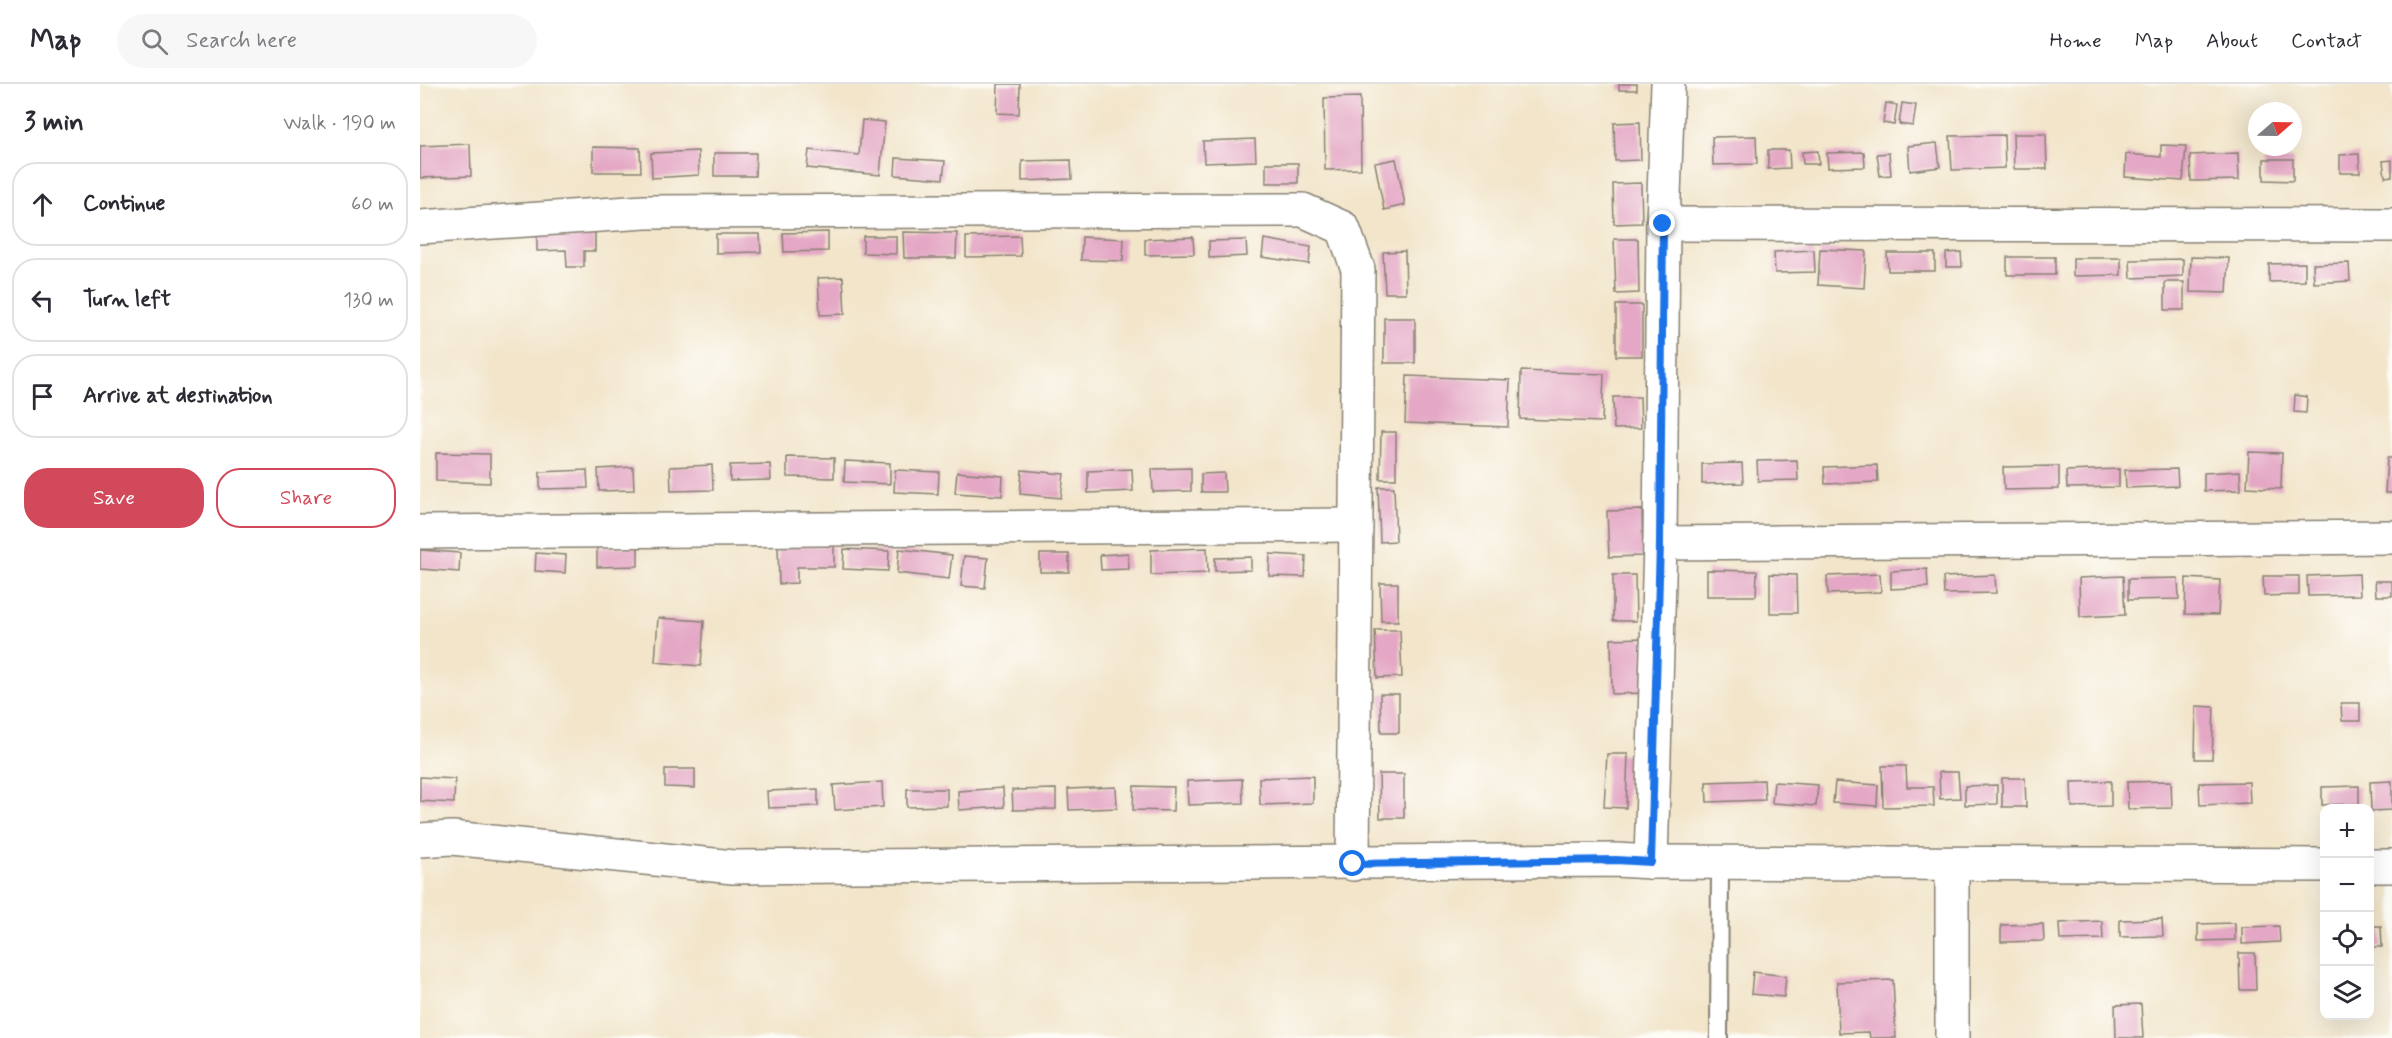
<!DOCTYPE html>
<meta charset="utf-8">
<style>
body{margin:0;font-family:Mynerve,sans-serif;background:#f7f7f7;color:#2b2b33}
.controls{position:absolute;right:18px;bottom:18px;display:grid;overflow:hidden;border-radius:12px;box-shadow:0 6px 24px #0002}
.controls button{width:54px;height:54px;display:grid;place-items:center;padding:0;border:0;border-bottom:2px solid #e1e1e2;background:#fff;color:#2b2b33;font:30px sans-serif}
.compass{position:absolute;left:1828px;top:18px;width:54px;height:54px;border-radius:50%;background:#fff;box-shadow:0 6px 24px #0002;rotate:70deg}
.stop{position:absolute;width:18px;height:18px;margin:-14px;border:4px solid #1a73e8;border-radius:50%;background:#fff}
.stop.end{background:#1a73e8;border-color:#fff;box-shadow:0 2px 6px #0008}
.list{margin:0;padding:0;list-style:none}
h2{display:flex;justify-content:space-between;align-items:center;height:78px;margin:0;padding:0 24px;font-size:26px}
h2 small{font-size:20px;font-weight:400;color:#7c7c81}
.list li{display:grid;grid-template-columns:39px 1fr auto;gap:18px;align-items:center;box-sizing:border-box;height:84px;margin:0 12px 12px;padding:0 12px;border:2px solid #e1e1e2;border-radius:24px}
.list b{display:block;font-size:22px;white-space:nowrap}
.list em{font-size:20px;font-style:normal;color:#7c7c81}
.actions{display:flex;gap:12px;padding:18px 24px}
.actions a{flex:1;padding:14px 0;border:2px solid #d1495b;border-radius:24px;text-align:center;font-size:21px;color:#d1495b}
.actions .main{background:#d1495b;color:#fff}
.icon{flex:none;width:33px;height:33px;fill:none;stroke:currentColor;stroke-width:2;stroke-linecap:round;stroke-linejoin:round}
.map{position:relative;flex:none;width:1972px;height:954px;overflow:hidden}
header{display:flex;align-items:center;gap:36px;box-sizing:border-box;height:84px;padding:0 30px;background:#fff;border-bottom:2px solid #e1e1e2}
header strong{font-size:28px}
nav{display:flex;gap:33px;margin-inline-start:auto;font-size:21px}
.search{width:420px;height:54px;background:#f7f7f7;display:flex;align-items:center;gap:15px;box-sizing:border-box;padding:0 21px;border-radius:33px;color:#7c7c81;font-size:22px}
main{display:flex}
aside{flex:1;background:#fff}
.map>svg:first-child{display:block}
</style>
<header>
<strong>Map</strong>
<div class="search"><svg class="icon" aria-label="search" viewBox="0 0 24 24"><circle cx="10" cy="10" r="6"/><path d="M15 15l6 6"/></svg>Search here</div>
<nav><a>Home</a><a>Map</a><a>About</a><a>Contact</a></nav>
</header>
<main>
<aside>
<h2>3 min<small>Walk · 190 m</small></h2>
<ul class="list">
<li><svg class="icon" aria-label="ahead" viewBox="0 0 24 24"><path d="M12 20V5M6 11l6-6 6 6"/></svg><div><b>Continue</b></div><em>60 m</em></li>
<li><svg class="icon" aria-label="left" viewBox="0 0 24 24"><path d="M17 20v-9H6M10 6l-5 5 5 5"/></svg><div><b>Turn left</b></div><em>130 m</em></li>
<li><svg class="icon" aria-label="arrive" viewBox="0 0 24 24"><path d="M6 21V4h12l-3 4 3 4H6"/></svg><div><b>Arrive at destination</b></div></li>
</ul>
<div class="actions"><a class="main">Save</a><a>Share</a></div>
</aside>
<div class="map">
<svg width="1972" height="954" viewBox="0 0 1972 954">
<rect width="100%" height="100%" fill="#fdfcf7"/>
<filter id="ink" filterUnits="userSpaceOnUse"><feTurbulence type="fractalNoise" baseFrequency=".0167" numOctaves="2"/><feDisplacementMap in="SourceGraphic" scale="12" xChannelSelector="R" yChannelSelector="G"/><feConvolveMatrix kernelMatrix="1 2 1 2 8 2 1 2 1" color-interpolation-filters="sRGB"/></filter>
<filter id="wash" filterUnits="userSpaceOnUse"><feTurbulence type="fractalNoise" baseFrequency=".008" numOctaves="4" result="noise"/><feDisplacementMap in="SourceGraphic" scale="24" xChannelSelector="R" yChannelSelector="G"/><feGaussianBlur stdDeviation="1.35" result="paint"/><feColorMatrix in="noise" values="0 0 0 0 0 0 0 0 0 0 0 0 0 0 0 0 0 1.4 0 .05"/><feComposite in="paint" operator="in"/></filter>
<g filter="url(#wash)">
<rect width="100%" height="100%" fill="#f2e5ca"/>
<g id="blocks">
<g fill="#e4a7c5">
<path d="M 578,0 L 600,0 L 599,30 L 577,29 Z"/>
<rect x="1199" y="0" width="18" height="6"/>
<path d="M 940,13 L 941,85 L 905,86 L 904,14 Z"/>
<path d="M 1466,19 L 1477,21 L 1474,41 L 1463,39 Z"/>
<path d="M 1482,19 L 1496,21 L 1493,42 L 1479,40 Z"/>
<path d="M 442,36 L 465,38 L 460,91 L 387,84 L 389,66 L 439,71 Z"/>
<path d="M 1220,38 L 1221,76 L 1195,77 L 1194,39 Z"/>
<path d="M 1593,50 L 1626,50 L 1627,85 L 1594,85 Z"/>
<path d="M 1584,51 L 1585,84 L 1532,86 L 1530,52 Z"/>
<path d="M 1336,52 L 1337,80 L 1293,81 L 1292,53 Z"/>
<path d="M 835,55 L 836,77 L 784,79 L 783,57 Z"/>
<path d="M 1517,59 L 1520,83 L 1490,87 L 1488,62 Z"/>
<path d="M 50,60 L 51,92 L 0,94 L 0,62 Z"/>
<path d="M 1741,61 L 1766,62 L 1763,97 L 1705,93 L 1706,70 L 1741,73 Z"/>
<path d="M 173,63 L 220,64 L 221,88 L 173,88 Z"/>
<path d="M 1348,66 L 1369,66 L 1370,84 L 1348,85 Z"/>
<path d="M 278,67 L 279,91 L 232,94 L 231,69 Z"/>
<path d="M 1398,67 L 1399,80 L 1383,80 L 1382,68 Z"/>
<path d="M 1444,68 L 1445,83 L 1408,84 L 1407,69 Z"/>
<path d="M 294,69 L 336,69 L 335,92 L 294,92 Z"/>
<path d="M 1469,69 L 1471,91 L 1460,92 L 1457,70 Z"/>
<path d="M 1818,69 L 1819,96 L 1771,97 L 1770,71 Z"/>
<path d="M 1939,70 L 1940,89 L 1920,89 L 1920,71 Z"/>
<path d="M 476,74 L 525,77 L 523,95 L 475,91 Z"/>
<path d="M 976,75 L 985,121 L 964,126 L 955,79 Z"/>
<path d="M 1844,75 L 1873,75 L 1873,97 L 1844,96 Z"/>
<path d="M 651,76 L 652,95 L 602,97 L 602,77 Z"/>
<path d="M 1972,76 L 1972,92 L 1965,93 L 1963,77 Z"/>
<rect x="846" y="79" width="32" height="20"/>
<path d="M 1221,99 L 1222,139 L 1194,140 L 1193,100 Z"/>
<path d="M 175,147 L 175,167 L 164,167 L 164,183 L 147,183 L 146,166 L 117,167 L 117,149 Z"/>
<path d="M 408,148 L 408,167 L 364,168 L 363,149 Z"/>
<path d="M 483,148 L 537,149 L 536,174 L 484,174 Z"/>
<path d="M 296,150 L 340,150 L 341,168 L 296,169 Z"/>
<path d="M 443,152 L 476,152 L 476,170 L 443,169 Z"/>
<path d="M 600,152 L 601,172 L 546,173 L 546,153 Z"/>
<path d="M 662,153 L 704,155 L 703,177 L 661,176 Z"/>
<path d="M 773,153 L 774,170 L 725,171 L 725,155 Z"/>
<path d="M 844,155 L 891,163 L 889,180 L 842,173 Z"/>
<path d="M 1194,155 L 1218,155 L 1219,209 L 1196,210 Z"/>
<path d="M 826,156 L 827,172 L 789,174 L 789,157 Z"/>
<path d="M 1400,165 L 1446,167 L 1444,204 L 1398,201 Z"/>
<path d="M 1394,166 L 1395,188 L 1355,189 L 1354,168 Z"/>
<path d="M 985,167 L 986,209 L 965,209 L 963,168 Z"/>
<path d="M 1541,168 L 1542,183 L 1526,183 L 1526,169 Z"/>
<path d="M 1467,169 L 1515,169 L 1515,187 L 1468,187 Z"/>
<rect x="1587" y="173" width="48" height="18"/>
<path d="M 1771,173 L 1809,174 L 1807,209 L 1770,208 Z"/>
<path d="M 1653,174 L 1701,174 L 1701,191 L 1653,192 Z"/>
<path d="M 1763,175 L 1763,192 L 1711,194 L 1710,176 Z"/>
<path d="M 1885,179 L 1885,197 L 1849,198 L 1849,180 Z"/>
<path d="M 1929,179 L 1930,197 L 1894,199 L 1893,180 Z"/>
<path d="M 423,193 L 425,230 L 400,231 L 398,194 Z"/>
<rect x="1745" y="198" width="19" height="28"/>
<rect x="1196" y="221" width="26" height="51"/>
<rect x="964" y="234" width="31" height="45"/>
<path d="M 1101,287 L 1184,290 L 1182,338 L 1100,335 Z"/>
<path d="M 987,292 L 1090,296 L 1088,343 L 985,339 Z"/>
<path d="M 1875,311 L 1887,313 L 1886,329 L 1874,328 Z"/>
<path d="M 1193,313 L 1220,313 L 1221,344 L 1194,345 Z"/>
<path d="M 961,348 L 976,348 L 976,395 L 960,395 Z"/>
<path d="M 1829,368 L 1862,369 L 1861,405 L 1827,403 Z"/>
<path d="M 16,369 L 70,370 L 70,399 L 16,397 Z"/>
<path d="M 367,373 L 414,374 L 414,394 L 367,393 Z"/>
<path d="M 1967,374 L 1972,374 L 1972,409 L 1965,409 Z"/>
<path d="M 1377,376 L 1378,396 L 1338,397 L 1337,377 Z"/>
<path d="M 425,377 L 470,379 L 470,400 L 424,398 Z"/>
<path d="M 1322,379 L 1323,399 L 1282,400 L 1282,380 Z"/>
<path d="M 350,380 L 351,396 L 310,397 L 310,381 Z"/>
<path d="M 292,381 L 293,406 L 251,407 L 250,383 Z"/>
<path d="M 1457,381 L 1458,398 L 1405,400 L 1404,383 Z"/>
<path d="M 1639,382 L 1639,405 L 1584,406 L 1583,383 Z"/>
<path d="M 213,383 L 214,406 L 179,407 L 178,385 Z"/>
<path d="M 771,384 L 771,407 L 733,408 L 732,385 Z"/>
<path d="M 712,385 L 713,407 L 668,409 L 668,387 Z"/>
<path d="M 1699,385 L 1699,403 L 1647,404 L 1646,387 Z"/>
<path d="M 1757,385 L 1758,402 L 1706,404 L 1705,386 Z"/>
<path d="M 167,386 L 168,404 L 120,405 L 120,388 Z"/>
<path d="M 475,386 L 519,388 L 518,410 L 474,408 Z"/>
<path d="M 602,386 L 644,390 L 641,414 L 600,410 Z"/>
<path d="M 1820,387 L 1821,406 L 1784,407 L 1784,389 Z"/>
<path d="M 537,388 L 583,392 L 582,412 L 535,409 Z"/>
<path d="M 804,389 L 805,408 L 781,408 L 781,390 Z"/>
<path d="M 958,403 L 974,403 L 976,457 L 960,458 Z"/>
<path d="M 1222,426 L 1223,472 L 1189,473 L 1187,427 Z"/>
<path d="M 358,462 L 414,462 L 414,483 L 377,483 L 377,499 L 359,500 Z"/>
<path d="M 177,463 L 218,463 L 218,482 L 177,483 Z"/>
<path d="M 787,464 L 788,489 L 731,491 L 731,466 Z"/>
<path d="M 424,465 L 469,467 L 468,487 L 423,485 Z"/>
<path d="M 479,465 L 532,471 L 529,495 L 477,489 Z"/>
<path d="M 0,466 L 40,469 L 39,488 L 0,485 Z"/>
<path d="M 116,469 L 146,471 L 145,489 L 115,487 Z"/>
<path d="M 708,469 L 709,485 L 681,486 L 680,471 Z"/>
<rect x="620" y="470" width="29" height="18"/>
<path d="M 850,470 L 886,472 L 885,493 L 849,492 Z"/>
<path d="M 544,472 L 568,474 L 565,504 L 541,502 Z"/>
<path d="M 831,473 L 831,486 L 795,487 L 795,474 Z"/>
<path d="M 1507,485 L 1508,503 L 1471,505 L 1471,487 Z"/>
<path d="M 1287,486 L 1337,487 L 1336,512 L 1287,512 Z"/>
<path d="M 1350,490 L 1376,491 L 1377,529 L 1350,529 Z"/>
<path d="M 1460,490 L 1461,508 L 1408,510 L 1407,492 Z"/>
<path d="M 1939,490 L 1940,511 L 1888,512 L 1887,492 Z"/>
<path d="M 1193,491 L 1215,491 L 1216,537 L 1193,537 Z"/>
<path d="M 1575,491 L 1576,509 L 1524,510 L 1523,493 Z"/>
<path d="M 1703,492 L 1705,531 L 1660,533 L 1659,494 Z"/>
<path d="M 1843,492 L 1879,492 L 1879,511 L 1844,512 Z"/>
<path d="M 1758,494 L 1759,515 L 1708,516 L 1708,495 Z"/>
<path d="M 1766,494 L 1800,496 L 1798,531 L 1765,530 Z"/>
<path d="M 1955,497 L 1972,497 L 1972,512 L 1956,512 Z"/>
<path d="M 960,499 L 978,499 L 978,537 L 961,537 Z"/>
<path d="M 238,534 L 284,537 L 281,582 L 235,578 Z"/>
<path d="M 955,546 L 980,546 L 982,593 L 957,594 Z"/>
<path d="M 1223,554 L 1225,609 L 1192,610 L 1191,555 Z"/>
<path d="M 960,610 L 979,610 L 979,649 L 961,649 Z"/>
<path d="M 1921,619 L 1940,619 L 1940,637 L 1922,637 Z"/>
<path d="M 1776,622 L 1794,623 L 1792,675 L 1775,675 Z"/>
<path d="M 1187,670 L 1208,670 L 1206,724 L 1184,723 Z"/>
<path d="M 1462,682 L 1486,682 L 1487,703 L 1513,703 L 1514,722 L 1463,723 Z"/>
<path d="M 245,685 L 275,685 L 275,704 L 245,703 Z"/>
<path d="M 1519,688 L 1538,688 L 1540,714 L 1520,715 Z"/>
<path d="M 959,690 L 984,690 L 984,734 L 960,734 Z"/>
<path d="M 893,692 L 893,719 L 840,721 L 839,694 Z"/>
<path d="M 0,693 L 35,695 L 34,719 L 0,717 Z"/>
<path d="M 1582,694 L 1605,694 L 1606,723 L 1582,723 Z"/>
<path d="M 822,695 L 823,719 L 768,721 L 767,697 Z"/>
<path d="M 1344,696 L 1345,716 L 1287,718 L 1286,698 Z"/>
<path d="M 1691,697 L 1691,722 L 1652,723 L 1651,698 Z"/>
<path d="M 1751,697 L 1752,724 L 1708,725 L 1707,698 Z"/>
<path d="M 1972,697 L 1972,726 L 1951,727 L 1950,698 Z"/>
<path d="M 462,698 L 463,723 L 415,726 L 413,701 Z"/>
<path d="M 1354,698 L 1398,701 L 1396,722 L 1352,719 Z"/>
<path d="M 1415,698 L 1458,701 L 1457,722 L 1413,719 Z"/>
<path d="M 1829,698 L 1830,719 L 1780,721 L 1779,699 Z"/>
<path d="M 1577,701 L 1577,720 L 1545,721 L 1545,702 Z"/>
<path d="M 714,702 L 754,703 L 753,727 L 713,726 Z"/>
<path d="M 1939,702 L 1939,720 L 1902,721 L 1902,703 Z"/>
<path d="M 696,703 L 697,724 L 649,726 L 648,705 Z"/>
<path d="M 583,704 L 584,723 L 539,726 L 538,707 Z"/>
<path d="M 398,705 L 398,722 L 348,724 L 347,707 Z"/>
<path d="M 487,705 L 527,705 L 527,722 L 487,723 Z"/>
<path d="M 636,705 L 636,725 L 593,726 L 592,706 Z"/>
<path d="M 1742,835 L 1743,852 L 1700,853 L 1700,836 Z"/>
<path d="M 1682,837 L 1683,855 L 1640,856 L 1639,839 Z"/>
<path d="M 1815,839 L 1815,856 L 1778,857 L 1778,840 Z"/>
<path d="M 1623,840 L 1624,857 L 1581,858 L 1581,841 Z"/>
<path d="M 1859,842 L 1860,858 L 1822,860 L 1822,843 Z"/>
<path d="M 1950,842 L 1961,842 L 1962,863 L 1950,863 Z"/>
<path d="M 1819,869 L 1835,869 L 1836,906 L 1820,906 Z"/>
<path d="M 1333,888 L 1366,892 L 1364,913 L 1331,910 Z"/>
<path d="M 1473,896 L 1476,954 L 1450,954 L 1449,948 L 1419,949 L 1417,898 Z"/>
<path d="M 1721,920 L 1723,954 L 1696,954 L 1695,921 Z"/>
</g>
</g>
</g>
<g filter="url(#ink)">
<use href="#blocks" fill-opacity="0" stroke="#878073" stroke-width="1.5"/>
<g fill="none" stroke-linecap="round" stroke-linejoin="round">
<defs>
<path id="service" d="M 1299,954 L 1300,779"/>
<g id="minor">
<path d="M 1243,140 L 1972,141"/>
<path d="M 0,143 L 225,128 L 883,126 L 923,144 L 938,185 L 933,780"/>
<path d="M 0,448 L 936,441"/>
<path d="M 1240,459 L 1972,453"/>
<path d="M 0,756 L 32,754 L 313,783 L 1196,776 L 1231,778 L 1240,459 L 1243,140 L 1248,0"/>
<path d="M 1231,778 L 1904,781"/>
<path d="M 1950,782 L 1972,782"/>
<path d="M 1532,954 L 1532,780"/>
</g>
</defs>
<use href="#service" stroke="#878073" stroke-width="20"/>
<use href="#minor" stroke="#878073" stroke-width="36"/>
<use href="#service" stroke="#fff" stroke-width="16"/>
<use href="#minor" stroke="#fff" stroke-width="33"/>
</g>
</g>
<g fill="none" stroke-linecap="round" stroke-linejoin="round" filter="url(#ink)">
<path stroke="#1a73e8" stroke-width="8" d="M 933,780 L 1196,776 L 1231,778 L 1240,459 L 1243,140"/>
</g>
</svg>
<div class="controls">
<button>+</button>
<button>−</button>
<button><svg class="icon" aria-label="locate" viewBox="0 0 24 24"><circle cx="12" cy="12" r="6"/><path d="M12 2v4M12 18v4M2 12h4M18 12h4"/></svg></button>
<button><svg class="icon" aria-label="layers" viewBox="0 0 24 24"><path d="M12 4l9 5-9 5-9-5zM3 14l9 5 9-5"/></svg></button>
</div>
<svg class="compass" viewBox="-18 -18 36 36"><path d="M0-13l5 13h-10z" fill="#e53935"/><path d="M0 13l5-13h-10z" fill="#7c7c81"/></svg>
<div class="stop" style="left:933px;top:780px"></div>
<div class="stop end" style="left:1243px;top:140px"></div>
</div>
</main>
